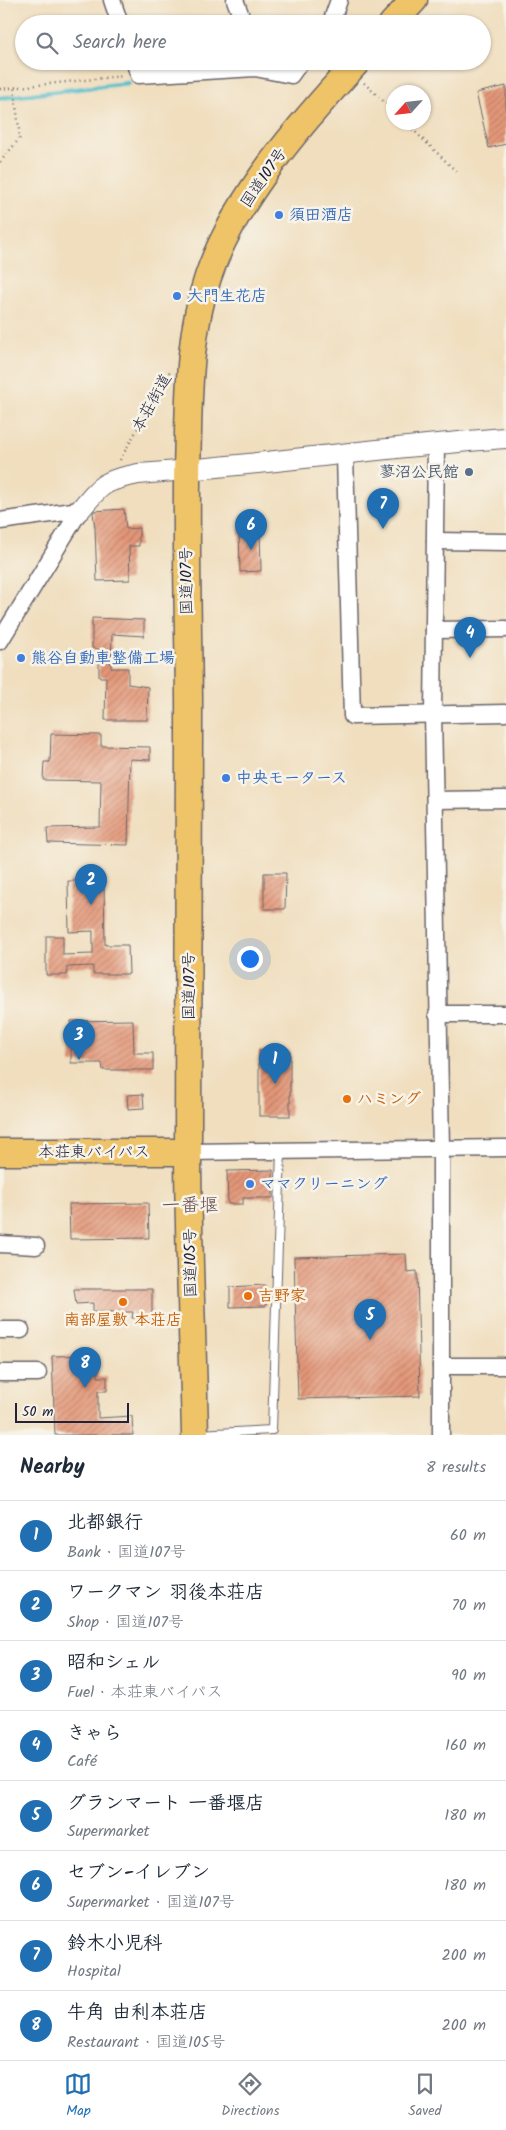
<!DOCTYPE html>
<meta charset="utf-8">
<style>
body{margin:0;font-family:Kalam,"Klee One",sans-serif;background:#f6f6f7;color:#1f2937}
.compass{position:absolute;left:386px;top:85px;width:45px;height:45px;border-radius:50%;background:#fff;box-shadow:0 1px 4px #0004;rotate:243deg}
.scale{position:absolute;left:15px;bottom:12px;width:114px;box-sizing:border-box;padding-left:5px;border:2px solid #22223b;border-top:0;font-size:14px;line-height:18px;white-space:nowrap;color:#22223b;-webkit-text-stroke:4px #f7f3e8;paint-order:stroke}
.you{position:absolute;left:249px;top:958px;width:18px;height:18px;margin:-12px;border:4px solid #fff;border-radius:50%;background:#1a73e8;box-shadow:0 0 0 8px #1a73e833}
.badge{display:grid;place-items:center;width:32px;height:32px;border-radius:50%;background:#1f6fb2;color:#fff;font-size:16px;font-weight:700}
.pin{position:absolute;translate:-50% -41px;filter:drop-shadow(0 1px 2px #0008)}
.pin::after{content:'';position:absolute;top:26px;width:18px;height:15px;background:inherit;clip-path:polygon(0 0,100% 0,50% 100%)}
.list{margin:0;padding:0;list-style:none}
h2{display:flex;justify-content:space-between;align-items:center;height:65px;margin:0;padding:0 20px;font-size:21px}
h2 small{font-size:16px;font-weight:400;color:#747a83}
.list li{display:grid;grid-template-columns:32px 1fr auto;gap:15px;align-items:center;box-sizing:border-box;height:70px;padding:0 20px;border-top:1px solid #e0e1e3}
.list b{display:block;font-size:19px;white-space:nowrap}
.list p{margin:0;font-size:16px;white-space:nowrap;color:#747a83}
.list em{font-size:16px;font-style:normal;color:#747a83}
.icon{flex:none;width:28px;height:28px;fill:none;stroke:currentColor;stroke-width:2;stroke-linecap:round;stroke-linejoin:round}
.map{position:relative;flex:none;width:506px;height:1435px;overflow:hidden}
.search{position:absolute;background:#fff;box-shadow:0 1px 4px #0004;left:15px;right:15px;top:15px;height:55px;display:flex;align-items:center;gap:12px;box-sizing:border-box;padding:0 18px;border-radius:28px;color:#747a83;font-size:19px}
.sheet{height:625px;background:#fff}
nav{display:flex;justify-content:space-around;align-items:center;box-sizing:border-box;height:70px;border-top:1px solid #e0e1e3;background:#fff;font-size:14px;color:#747a83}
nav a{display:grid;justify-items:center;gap:2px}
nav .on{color:#1f6fb2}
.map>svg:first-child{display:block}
</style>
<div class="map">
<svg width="506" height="1435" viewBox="0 0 506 1435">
<defs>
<pattern id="building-hatch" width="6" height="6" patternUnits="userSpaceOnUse" patternTransform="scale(1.25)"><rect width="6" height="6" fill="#e49778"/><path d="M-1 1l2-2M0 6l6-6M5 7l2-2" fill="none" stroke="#b87b64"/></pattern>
</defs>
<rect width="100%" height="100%" fill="#f7f3e8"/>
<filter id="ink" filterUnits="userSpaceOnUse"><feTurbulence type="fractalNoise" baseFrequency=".02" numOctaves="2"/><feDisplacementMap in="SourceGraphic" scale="10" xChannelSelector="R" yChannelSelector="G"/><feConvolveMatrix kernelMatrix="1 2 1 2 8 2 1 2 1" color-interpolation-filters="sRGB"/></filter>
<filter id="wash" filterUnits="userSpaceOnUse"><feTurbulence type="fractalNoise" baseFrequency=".0096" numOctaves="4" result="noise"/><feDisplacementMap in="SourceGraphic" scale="20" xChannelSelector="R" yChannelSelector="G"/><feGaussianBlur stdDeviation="1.12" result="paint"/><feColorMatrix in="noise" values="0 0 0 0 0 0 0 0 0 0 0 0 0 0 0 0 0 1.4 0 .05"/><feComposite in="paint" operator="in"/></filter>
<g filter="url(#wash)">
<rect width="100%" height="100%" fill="#f0debe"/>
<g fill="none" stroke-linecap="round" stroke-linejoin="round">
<path stroke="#51bdcb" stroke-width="4.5" d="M 0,98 L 128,83"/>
</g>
<g id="blocks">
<g fill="url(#building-hatch)">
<path d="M 506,86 L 506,144 L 489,148 L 476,93 Z"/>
<path d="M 124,509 L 126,529 L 139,528 L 139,546 L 129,546 L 130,580 L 97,581 L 95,528 L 93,513 L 94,511 Z"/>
<path d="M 239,529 L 260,529 L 261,571 L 240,572 Z"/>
<path d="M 92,618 L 144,620 L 144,636 L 112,634 L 111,668 L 128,668 L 128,684 L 148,687 L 147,720 L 105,720 L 106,677 L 99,677 L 99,649 L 92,648 Z"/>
<path d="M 51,734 L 101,735 L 101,746 L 150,747 L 150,760 L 130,759 L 128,845 L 48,843 L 47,828 L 100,827 L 101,781 L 43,780 L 44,762 L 50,762 Z"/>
<path d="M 264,873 L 286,873 L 285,909 L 264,909 Z"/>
<path d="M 68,881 L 104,881 L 105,945 L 128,945 L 129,974 L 93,974 L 93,966 L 67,967 L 67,975 L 46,975 L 46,936 L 63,936 L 63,955 L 93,954 L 93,931 L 69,932 Z"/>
<path d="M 133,1020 L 134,1053 L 153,1053 L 153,1070 L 103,1070 L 102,1063 L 71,1063 L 71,1021 Z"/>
<rect x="259" y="1051" width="31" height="65"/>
<path d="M 143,1094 L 144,1108 L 128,1109 L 127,1095 Z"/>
<path d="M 273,1170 L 273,1198 L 243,1198 L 243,1204 L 228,1204 L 227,1171 Z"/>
<path d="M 148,1203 L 149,1238 L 70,1239 L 69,1204 Z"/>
<path d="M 406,1254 L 407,1272 L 417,1271 L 420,1396 L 298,1399 L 294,1257 Z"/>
<path d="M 265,1285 L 266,1306 L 230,1307 L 230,1287 Z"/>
<path d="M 74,1289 L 152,1289 L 152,1318 L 132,1318 L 133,1312 L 93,1312 L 93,1303 L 76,1304 Z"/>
<path d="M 98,1355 L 98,1377 L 107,1377 L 107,1391 L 98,1391 L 98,1418 L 132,1416 L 133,1435 L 55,1435 L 52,1356 Z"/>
</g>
</g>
</g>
<g filter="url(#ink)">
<use href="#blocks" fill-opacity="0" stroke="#6a6469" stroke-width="1"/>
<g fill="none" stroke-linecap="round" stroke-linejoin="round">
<defs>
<path id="service" d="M 199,1434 L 272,1430 L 281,1150"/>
<g id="minor">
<path d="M 112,0 L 120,24"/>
<path d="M 235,0 L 244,24"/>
<path d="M 334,24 L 333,17 L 339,0"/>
<path d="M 134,61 L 139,75 L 255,68 L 291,75 L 301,61"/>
<path d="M 436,443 L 433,713 L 441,1149 L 441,1435"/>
<path d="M 345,455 L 352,716 L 506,713"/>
<path d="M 0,521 L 80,510"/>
<path d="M 435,541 L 506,542"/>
<path d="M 434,630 L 506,629"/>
<path d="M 0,641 L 80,510"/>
<path d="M 435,800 L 506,799"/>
<path d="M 437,1014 L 506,1014"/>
<path d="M 188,1152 L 506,1148"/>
<path d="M 0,1244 L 36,1246"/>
<path d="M 0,1330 L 21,1330"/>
<path d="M 441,1366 L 506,1366"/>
<path d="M 0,1373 L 38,1373"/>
</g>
<path id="tertiary" d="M 80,510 C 102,483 104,481 138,474 C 261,465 383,447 506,438"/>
<g id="trunk">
<path d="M 392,24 L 414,0"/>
<path d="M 0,1152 L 188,1152"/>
<path d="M 195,1435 C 193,1340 188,1244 188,1149 C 187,998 190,848 189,698 C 188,609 185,521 188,433 C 189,381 191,327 208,277 C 234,199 303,121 358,61"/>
</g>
</defs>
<use href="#service" stroke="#6a6469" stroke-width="10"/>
<use href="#minor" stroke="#6a6469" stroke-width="19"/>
<use href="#tertiary" stroke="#6a6469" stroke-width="22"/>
<use href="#trunk" stroke="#6a6469" stroke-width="29"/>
<g stroke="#6a6469" stroke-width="2.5" stroke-dasharray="1 4" stroke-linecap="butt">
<path d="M 364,83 L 394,111"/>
<path d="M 0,89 L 123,76"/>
<path d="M 405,122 L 457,172"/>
<path d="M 0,162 L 20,138 L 14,87"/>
<path d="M 120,460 L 170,371"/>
</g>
<use href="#service" stroke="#fff" stroke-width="8"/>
<use href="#minor" stroke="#fff" stroke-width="16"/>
<use href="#tertiary" stroke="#fff" stroke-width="20"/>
<use href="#trunk" stroke="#efc469" stroke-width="26"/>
</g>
</g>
<g fill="#3f7fe0" stroke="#f7f3e8" stroke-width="2">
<circle cx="279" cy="215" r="5"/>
<circle cx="177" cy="296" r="5"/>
<circle cx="21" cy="658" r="5"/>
<circle cx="226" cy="778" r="5"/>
<circle cx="250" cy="1184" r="5"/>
</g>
<circle fill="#5c6f8a" stroke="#f7f3e8" stroke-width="2" cx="469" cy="472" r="5"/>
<g fill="#e8710a" stroke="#f7f3e8" stroke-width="2">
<circle cx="347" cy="1099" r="5"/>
<circle cx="248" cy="1296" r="5"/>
<circle cx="123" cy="1302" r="5"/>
</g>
<g text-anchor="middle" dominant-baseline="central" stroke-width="5" stroke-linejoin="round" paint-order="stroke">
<g font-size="16" fill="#22223b" stroke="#f7f3e8">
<text transform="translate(264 178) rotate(-56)">国道107号</text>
<text transform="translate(152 403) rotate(-61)">本荘街道</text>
<text transform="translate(187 581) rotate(-91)">国道107号</text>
<text transform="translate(189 986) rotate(-90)">国道107号</text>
<text x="94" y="1152">本荘東バイパス</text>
<text transform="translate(191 1263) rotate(-91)">国道105号</text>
</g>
<g font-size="16" font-weight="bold" fill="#366cbe" stroke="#f7f3e8" text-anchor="start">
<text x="289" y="215">須田酒店</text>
<text x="187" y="296">大門生花店</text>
<text x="31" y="658">熊谷自動車整備工場</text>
<text x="236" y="778">中央モータース</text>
<text x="260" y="1184">ママクリーニング</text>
</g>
<g font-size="16" font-weight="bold" fill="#4e5e75" stroke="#f7f3e8" text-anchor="end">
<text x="459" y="472">蓼沼公民館</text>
</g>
<g font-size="16" font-weight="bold" fill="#c56008" stroke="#f7f3e8" text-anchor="start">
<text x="357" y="1099">ハミング</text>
<text x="258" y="1296">吉野家</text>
<text x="123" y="1320" text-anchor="middle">南部屋敷 本荘店</text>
</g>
<g font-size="19" fill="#664b50" stroke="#f7f3e8">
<text x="190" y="1206">一番堰</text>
</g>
</g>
</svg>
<svg class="compass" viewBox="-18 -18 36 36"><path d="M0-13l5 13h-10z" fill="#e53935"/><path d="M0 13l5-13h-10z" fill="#747a83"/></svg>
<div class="scale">50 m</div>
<div class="you"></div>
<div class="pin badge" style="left:275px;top:1084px">1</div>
<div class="pin badge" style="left:91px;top:905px">2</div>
<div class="pin badge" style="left:79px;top:1060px">3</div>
<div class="pin badge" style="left:470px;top:658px">4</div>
<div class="pin badge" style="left:370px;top:1340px">5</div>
<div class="pin badge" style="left:251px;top:550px">6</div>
<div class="pin badge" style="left:383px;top:529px">7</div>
<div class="pin badge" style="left:85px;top:1388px">8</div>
<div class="search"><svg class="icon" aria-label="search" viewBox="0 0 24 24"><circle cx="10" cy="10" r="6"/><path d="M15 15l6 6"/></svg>Search here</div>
</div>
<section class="sheet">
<h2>Nearby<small>8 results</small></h2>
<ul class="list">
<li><span class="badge">1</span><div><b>北都銀行</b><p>Bank · 国道107号</p></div><em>60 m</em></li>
<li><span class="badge">2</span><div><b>ワークマン 羽後本荘店</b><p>Shop · 国道107号</p></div><em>70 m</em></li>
<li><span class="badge">3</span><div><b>昭和シェル</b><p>Fuel · 本荘東バイパス</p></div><em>90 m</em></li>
<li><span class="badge">4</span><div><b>きゃら</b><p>Café</p></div><em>160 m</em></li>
<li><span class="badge">5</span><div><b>グランマート 一番堰店</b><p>Supermarket</p></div><em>180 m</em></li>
<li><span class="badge">6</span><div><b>セブン-イレブン</b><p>Supermarket · 国道107号</p></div><em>180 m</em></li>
<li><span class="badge">7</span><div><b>鈴木小児科</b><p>Hospital</p></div><em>200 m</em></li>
<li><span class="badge">8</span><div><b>牛角 由利本荘店</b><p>Restaurant · 国道105号</p></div><em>200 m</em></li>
</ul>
</section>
<nav>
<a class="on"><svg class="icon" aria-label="map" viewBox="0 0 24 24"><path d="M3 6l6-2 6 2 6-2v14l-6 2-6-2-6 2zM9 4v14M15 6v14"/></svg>Map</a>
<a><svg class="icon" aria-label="directions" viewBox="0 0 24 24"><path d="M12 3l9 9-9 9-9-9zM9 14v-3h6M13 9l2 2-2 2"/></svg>Directions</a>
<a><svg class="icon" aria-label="saved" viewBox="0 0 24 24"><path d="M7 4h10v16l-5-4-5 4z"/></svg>Saved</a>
</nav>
